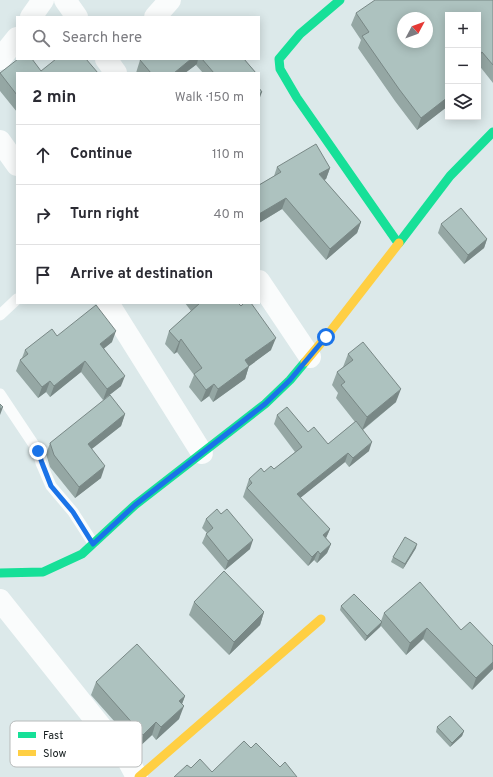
<!DOCTYPE html>
<meta charset="utf-8">
<style>
body{margin:0;font-family:Overpass,sans-serif;background:#f7f7f7;color:#2b2b33}
.controls{position:absolute;right:12px;top:12px;display:grid;overflow:hidden;border-radius:0px;box-shadow:0 2px 10px #0003}
.controls button{width:36px;height:36px;display:grid;place-items:center;padding:0;border:0;border-bottom:1px solid #e1e1e2;background:#fff;color:#2b2b33;font:20px sans-serif}
.compass{position:absolute;left:397px;top:12px;width:36px;height:36px;border-radius:50%;background:#fff;box-shadow:0 2px 10px #0003;rotate:49deg}
.stop{position:absolute;width:12px;height:12px;margin:-9px;border:3px solid #1a73e8;border-radius:50%;background:#fff}
.stop.end{background:#1a73e8;border-color:#fff;box-shadow:0 1px 4px #0008}
.list{margin:0;padding:0;list-style:none}
h2{display:flex;justify-content:space-between;align-items:center;height:52px;margin:0;padding:0 16px;font-size:17px}
h2 small{font-size:13px;font-weight:400;color:#7c7c81}
.list li{display:grid;grid-template-columns:26px 1fr auto;gap:12px;align-items:center;box-sizing:border-box;height:60px;padding:0 16px;border-top:1px solid #e1e1e2}
.list b{display:block;font-size:15px;white-space:nowrap}
.list em{font-size:13px;font-style:normal;color:#7c7c81}
.icon{flex:none;width:22px;height:22px;fill:none;stroke:currentColor;stroke-width:2;stroke-linecap:round;stroke-linejoin:round}
.map{position:relative;flex:none;width:493px;height:777px;overflow:hidden}
.search{position:absolute;background:#fff;box-shadow:0 2px 10px #0003;left:16px;top:16px;width:244px;height:44px;display:flex;align-items:center;gap:10px;box-sizing:border-box;padding:0 14px;border-radius:0px;color:#7c7c81;font-size:15px}
.panel{position:absolute;background:#fff;box-shadow:0 2px 10px #0003;left:16px;top:72px;width:244px;height:232px;border-radius:0px}
.map>svg:first-child{display:block}
</style>
<div class="map">
<svg width="493" height="777" viewBox="0 0 493 777">
<rect width="100%" height="100%" fill="#dce9ea"/>
<g fill="none" stroke-linecap="round" stroke-linejoin="round">
<g stroke="#fafcfc" stroke-width="11">
<path d="M 0,315 L 17,299"/>
<path d="M 0,394 L 38,451 L 41,463 L 51,486 L 73,512 L 93,543"/>
</g>
<g stroke="#fafcfc" stroke-width="22">
<path d="M 65,0 L 77,17"/>
<path d="M 31,17 L 43,0"/>
<path d="M 155,17 L 170,0"/>
<path d="M 0,59 L 17,38"/>
<path d="M 106,59 L 116,73"/>
<path d="M 0,141 L 17,165"/>
<path d="M 259,281 L 310,357"/>
<path d="M 108,303 L 202,453"/>
<path d="M 0,600 L 129,762 L 137,777"/>
</g>
<g stroke="#16e098" stroke-width="9">
<path d="M 340,0 L 300,34 L 279,59 L 280,69 L 297,98 L 398,243"/>
<path d="M 399,243 L 450,176 L 493,132"/>
<path d="M 0,573 L 43,572 L 82,554 L 135,505 L 265,404 L 290,380 L 305,362"/>
</g>
<g stroke="#ffcf43" stroke-width="9">
<path d="M 305,362 L 326,337 L 399,243"/>
<path d="M 139,777 L 321,619"/>
</g>
</g>
<g fill="#95a7a4">
<path d="M 493,0 L 493,83 L 478,64 L 478,15 L 448,15 L 448,106 L 417,130 L 395,101 L 358,48 L 361,40 L 351,25 L 356,13 Z"/>
<path d="M 142,59 L 244,59 L 256,73 L 203,73 L 196,65 L 197,64 L 185,73 L 136,73 L 140,60 Z"/>
<path d="M 41,71 L 17,73 L 17,112 L 0,91 L 0,73 Z"/>
<path d="M 277,167 L 330,168 L 326,179 L 324,180 L 361,222 L 357,233 L 326,260 L 282,209 L 259,223 L 259,185 L 274,176 Z"/>
<path d="M 441,224 L 487,239 L 484,248 L 464,264 L 438,233 Z"/>
<path d="M 185,303 L 238,303 L 271,350 L 249,366 L 245,379 L 213,402 L 209,396 L 201,402 L 189,387 L 194,375 L 177,352 L 174,354 L 165,344 L 169,331 L 191,311 Z"/>
<path d="M 57,336 L 112,342 L 104,348 L 121,386 L 103,400 L 81,372 L 50,397 L 46,392 L 38,398 L 16,371 L 20,360 L 22,358 L 25,350 Z"/>
<path d="M 348,354 L 396,402 L 363,430 L 369,451 L 349,467 L 345,462 L 300,498 L 330,529 L 326,538 L 331,544 L 327,553 L 317,563 L 314,560 L 308,566 L 243,497 L 249,479 L 264,472 L 274,469 L 295,452 L 274,424 L 277,415 L 308,432 L 328,444 L 355,422 L 336,398 L 338,393 L 332,385 L 337,372 L 343,367 Z"/>
<path d="M 125,414 L 121,426 L 91,449 L 101,478 L 75,498 L 50,467 L 46,454 L 50,443 Z"/>
<path d="M 206,519 L 250,549 L 225,570 L 202,543 L 206,534 L 207,533 L 202,528 Z"/>
<path d="M 416,548 L 403,569 L 391,562 L 393,557 Z"/>
<path d="M 194,602 L 264,612 L 260,625 L 229,655 L 189,615 Z"/>
<path d="M 341,606 L 381,621 L 384,613 L 461,630 L 493,646 L 493,669 L 472,690 L 423,639 L 406,655 L 381,626 L 365,641 L 340,610 Z"/>
<path d="M 96,682 L 185,696 L 182,704 L 179,719 L 156,740 L 152,735 L 138,748 L 91,695 Z"/>
<path d="M 437,727 L 464,731 L 462,736 L 450,747 L 436,732 Z"/>
</g>
<g fill="#798886">
<path d="M 482,52 L 478,62 L 478,55 Z"/>
<path d="M 191,59 L 198,59 L 197,64 L 185,73 L 174,73 Z"/>
<path d="M 262,92 L 259,100 L 259,94 Z"/>
<path d="M 448,97 L 448,106 L 417,130 L 421,118 Z"/>
<path d="M 330,168 L 326,179 L 315,185 L 319,174 Z"/>
<path d="M 286,198 L 282,209 L 259,223 L 259,214 Z"/>
<path d="M 361,222 L 357,233 L 326,260 L 330,249 Z"/>
<path d="M 487,239 L 484,248 L 464,264 L 468,255 Z"/>
<path d="M 116,331 L 112,342 L 96,355 L 100,344 Z"/>
<path d="M 276,338 L 271,350 L 240,373 L 245,360 Z"/>
<path d="M 181,339 L 177,352 L 174,354 L 179,342 Z"/>
<path d="M 85,361 L 81,372 L 50,397 L 54,386 Z"/>
<path d="M 249,366 L 245,379 L 213,402 L 218,389 Z"/>
<path d="M 125,376 L 121,386 L 103,400 L 107,389 Z"/>
<path d="M 50,381 L 46,392 L 38,398 L 42,387 Z"/>
<path d="M 214,384 L 209,396 L 201,402 L 206,390 Z"/>
<path d="M 401,389 L 396,402 L 362,430 L 367,417 Z"/>
<path d="M 3,407 L 0,415 L 0,409 Z"/>
<path d="M 125,414 L 121,426 L 83,456 L 88,444 Z"/>
<path d="M 372,442 L 369,451 L 349,467 L 353,458 Z"/>
<path d="M 348,453 L 345,462 L 294,503 L 297,494 Z"/>
<path d="M 105,466 L 101,478 L 75,498 L 79,487 Z"/>
<path d="M 330,529 L 326,538 L 319,544 L 323,535 Z"/>
<path d="M 253,540 L 250,549 L 225,570 L 228,561 Z"/>
<path d="M 331,544 L 327,553 L 317,563 L 320,554 Z"/>
<path d="M 417,544 L 416,548 L 403,569 L 405,564 Z"/>
<path d="M 318,551 L 314,560 L 308,566 L 312,557 Z"/>
<path d="M 264,612 L 260,625 L 229,655 L 234,642 Z"/>
<path d="M 382,622 L 380,627 L 365,641 L 367,636 Z"/>
<path d="M 427,628 L 423,639 L 406,655 L 410,643 Z"/>
<path d="M 493,662 L 493,669 L 472,690 L 476,678 Z"/>
<path d="M 185,696 L 180,709 L 179,701 Z"/>
<path d="M 184,706 L 179,719 L 156,740 L 161,727 Z"/>
<path d="M 156,722 L 152,735 L 138,748 L 143,735 Z"/>
<path d="M 464,731 L 462,736 L 450,747 L 452,743 Z"/>
</g>
<g fill="#adc2bf" stroke="#798886" fill-rule="evenodd">
<path d="M 375,0 L 493,0 L 493,65 L 482,52 L 478,55 L 478,15 L 448,15 L 448,97 L 421,118 L 399,89 L 362,36 L 369,32 L 356,13 ZM 403,18 L 427,18 L 427,42 L 403,42 Z"/>
<path d="M 18,59 L 32,59 L 41,71 L 56,59 L 86,59 L 98,73 L 17,73 L 17,95 L 0,73 Z"/>
<path d="M 142,59 L 191,59 L 174,73 L 151,73 L 140,60 Z"/>
<path d="M 202,59 L 244,59 L 256,73 L 214,73 Z"/>
<path d="M 259,88 L 262,92 L 259,94 Z"/>
<path d="M 316,144 L 330,168 L 319,174 L 361,222 L 330,249 L 286,198 L 259,214 L 259,185 L 281,172 L 277,167 Z"/>
<path d="M 461,208 L 487,239 L 468,255 L 441,224 Z"/>
<path d="M 200,303 L 238,303 L 241,306 L 244,303 L 251,303 L 276,338 L 245,360 L 249,366 L 218,389 L 214,384 L 206,390 L 194,374 L 202,368 L 181,339 L 179,342 L 169,331 Z"/>
<path d="M 96,305 L 116,331 L 100,344 L 125,376 L 107,389 L 85,361 L 54,386 L 50,381 L 42,387 L 20,360 L 28,354 L 25,350 L 52,329 L 57,336 Z"/>
<path d="M 363,342 L 401,389 L 367,417 L 341,385 L 345,382 L 337,372 L 353,360 L 348,354 Z"/>
<path d="M 110,395 L 125,414 L 88,444 L 105,466 L 79,487 L 54,455 L 50,443 Z"/>
<path d="M 0,404 L 3,407 L 0,409 Z"/>
<path d="M 287,407 L 308,432 L 314,427 L 328,444 L 356,421 L 372,442 L 353,458 L 348,453 L 297,494 L 330,529 L 323,535 L 331,544 L 320,554 L 318,551 L 312,557 L 247,488 L 252,483 L 249,479 L 261,468 L 264,472 L 271,466 L 274,469 L 302,447 L 277,415 Z"/>
<path d="M 217,509 L 221,514 L 227,509 L 253,540 L 228,561 L 206,534 L 213,528 L 206,519 Z"/>
<path d="M 405,537 L 417,544 L 405,564 L 393,557 Z"/>
<path d="M 224,571 L 264,612 L 234,642 L 194,602 Z"/>
<path d="M 420,582 L 461,630 L 470,622 L 493,646 L 493,662 L 476,678 L 427,628 L 410,643 L 384,613 Z"/>
<path d="M 354,594 L 382,622 L 367,636 L 341,606 Z"/>
<path d="M 137,644 L 185,696 L 179,701 L 184,706 L 161,727 L 156,722 L 143,735 L 96,682 Z"/>
<path d="M 450,716 L 464,731 L 452,743 L 437,727 Z"/>
<path d="M 244,741 L 251,748 L 256,743 L 280,767 L 285,762 L 297,777 L 174,777 L 187,765 L 191,768 L 200,759 L 212,772 Z"/>
</g>
<g fill="none" stroke-linecap="round" stroke-linejoin="round">
<path stroke="#1a73e8" stroke-width="5" d="M 38,451 L 42,463 L 51,486 L 73,512 L 93,544 L 135,505 L 265,404 L 290,380 L 326,337"/>
</g>
<rect x="10" y="721" width="132" height="46" rx="6" fill="#fff" stroke="#b8bbbb" stroke-width="1"/>
<rect x="18" y="732" width="18" height="6" fill="#16e098"/>
<rect x="18" y="750" width="18" height="6" fill="#ffcf43"/>
<g font-size="11" fill="#141c1d">
<text x="43" y="739">Fast</text>
<text x="43" y="757">Slow</text>
</g>
</svg>
<div class="controls">
<button>+</button>
<button>−</button>
<button><svg class="icon" aria-label="layers" viewBox="0 0 24 24"><path d="M12 4l9 5-9 5-9-5zM3 14l9 5 9-5"/></svg></button>
</div>
<svg class="compass" viewBox="-18 -18 36 36"><path d="M0-13l5 13h-10z" fill="#e53935"/><path d="M0 13l5-13h-10z" fill="#7c7c81"/></svg>
<div class="stop" style="left:326px;top:337px"></div>
<div class="stop end" style="left:38px;top:451px"></div>
<div class="search"><svg class="icon" aria-label="search" viewBox="0 0 24 24"><circle cx="10" cy="10" r="6"/><path d="M15 15l6 6"/></svg>Search here</div>
<section class="panel">
<h2>2 min<small>Walk · 150 m</small></h2>
<ul class="list">
<li><svg class="icon" aria-label="ahead" viewBox="0 0 24 24"><path d="M12 20V5M6 11l6-6 6 6"/></svg><div><b>Continue</b></div><em>110 m</em></li>
<li><svg class="icon" aria-label="right" viewBox="0 0 24 24"><path d="M7 20v-9h11M14 6l5 5-5 5"/></svg><div><b>Turn right</b></div><em>40 m</em></li>
<li><svg class="icon" aria-label="arrive" viewBox="0 0 24 24"><path d="M6 21V4h12l-3 4 3 4H6"/></svg><div><b>Arrive at destination</b></div></li>
</ul>
</section>
</div>
